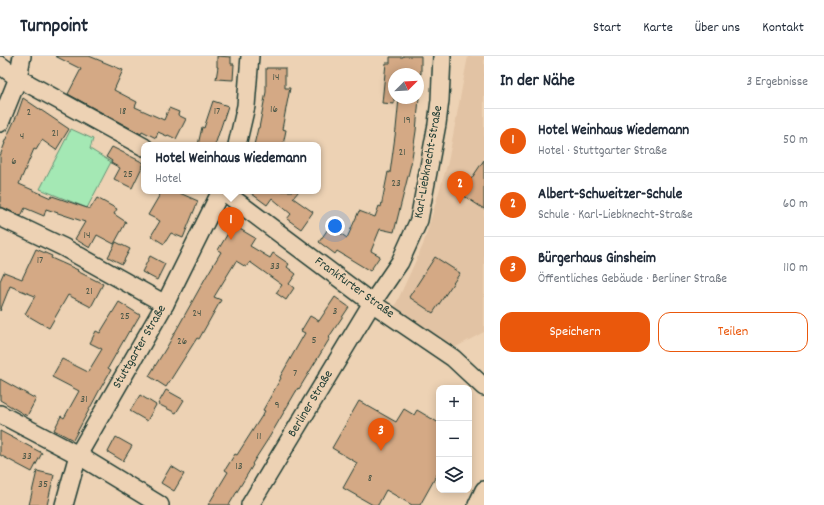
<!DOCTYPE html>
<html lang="de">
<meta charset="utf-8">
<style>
body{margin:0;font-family:Dekko,sans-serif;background:#f6f6f7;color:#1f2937}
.controls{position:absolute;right:12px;bottom:12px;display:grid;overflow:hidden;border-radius:8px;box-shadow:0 2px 10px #0003}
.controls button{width:36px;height:36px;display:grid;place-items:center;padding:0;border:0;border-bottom:1px solid #e0e1e3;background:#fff;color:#1f2937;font:20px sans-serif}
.compass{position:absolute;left:388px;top:12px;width:36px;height:36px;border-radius:50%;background:#fff;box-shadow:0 2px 10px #0003;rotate:66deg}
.you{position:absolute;left:335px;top:170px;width:14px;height:14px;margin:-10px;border:3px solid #fff;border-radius:50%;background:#1a73e8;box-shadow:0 0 0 6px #1a73e833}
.badge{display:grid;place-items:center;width:26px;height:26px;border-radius:50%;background:#ea580c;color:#fff;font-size:13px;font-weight:700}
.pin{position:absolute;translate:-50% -33px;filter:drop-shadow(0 1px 2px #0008)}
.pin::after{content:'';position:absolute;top:21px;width:14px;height:12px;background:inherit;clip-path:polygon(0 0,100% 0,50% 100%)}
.popup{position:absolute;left:141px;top:86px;width:180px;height:52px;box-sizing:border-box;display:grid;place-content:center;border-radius:8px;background:#fff;filter:drop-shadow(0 1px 3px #0005);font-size:13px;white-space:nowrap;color:#747a83}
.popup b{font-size:15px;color:#1f2937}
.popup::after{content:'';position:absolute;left:50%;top:100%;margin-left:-8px;border:8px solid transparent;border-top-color:#fff}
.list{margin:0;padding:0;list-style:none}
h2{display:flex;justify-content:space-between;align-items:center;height:52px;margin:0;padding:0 16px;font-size:17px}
h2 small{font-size:13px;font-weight:400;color:#747a83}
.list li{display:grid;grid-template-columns:26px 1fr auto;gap:12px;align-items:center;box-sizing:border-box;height:64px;padding:0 16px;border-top:1px solid #e0e1e3}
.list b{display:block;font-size:15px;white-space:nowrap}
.list p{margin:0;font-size:13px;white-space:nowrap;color:#747a83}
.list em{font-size:13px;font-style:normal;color:#747a83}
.actions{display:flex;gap:8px;padding:12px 16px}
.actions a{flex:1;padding:9px 0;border:1px solid #ea580c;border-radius:12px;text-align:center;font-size:14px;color:#ea580c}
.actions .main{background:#ea580c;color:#fff}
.icon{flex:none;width:22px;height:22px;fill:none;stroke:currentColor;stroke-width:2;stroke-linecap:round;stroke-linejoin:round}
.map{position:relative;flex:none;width:484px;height:449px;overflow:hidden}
header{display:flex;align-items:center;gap:24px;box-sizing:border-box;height:56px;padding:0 20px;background:#fff;border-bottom:1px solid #e0e1e3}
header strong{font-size:19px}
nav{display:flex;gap:22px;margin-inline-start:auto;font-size:14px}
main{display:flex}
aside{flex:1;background:#fff}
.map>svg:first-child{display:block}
</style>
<header>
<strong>Turnpoint</strong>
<nav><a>Start</a><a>Karte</a><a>Über uns</a><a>Kontakt</a></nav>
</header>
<main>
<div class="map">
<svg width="484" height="449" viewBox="0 0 484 449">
<rect width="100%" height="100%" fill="#edd2b4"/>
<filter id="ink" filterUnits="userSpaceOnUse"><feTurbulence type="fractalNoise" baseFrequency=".025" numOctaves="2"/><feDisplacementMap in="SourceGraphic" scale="8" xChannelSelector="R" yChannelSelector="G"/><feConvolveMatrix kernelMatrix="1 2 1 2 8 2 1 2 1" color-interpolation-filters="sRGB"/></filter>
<g filter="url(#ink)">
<path fill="#e2c3a4" d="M 468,0 L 484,0 L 484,276 L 454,292 L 395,250 L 423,189 L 448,106 Z"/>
<path fill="#a4e8b4" stroke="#629274" d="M 71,73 L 93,83 L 90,93 L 111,106 L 87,152 L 40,133 Z"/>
<g fill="#d4a985" stroke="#1f3d34">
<path d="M 55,0 L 89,0 L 123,14 L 114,34 L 137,46 L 135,51 L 164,64 L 169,52 L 179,56 L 178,59 L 186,63 L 176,83 L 168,79 L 167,80 L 158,76 L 156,82 L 142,75 L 141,78 L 68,38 L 81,13 Z"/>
<path d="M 217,0 L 231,1 L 231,8 L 234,8 L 233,24 L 216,23 L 218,11 L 217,11 Z"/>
<path d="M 403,0 L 421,0 L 421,18 L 394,18 L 394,48 L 382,47 L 386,7 L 390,7 L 390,1 L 403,1 Z"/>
<path d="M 266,12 L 285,12 L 285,32 L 290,32 L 282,73 L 286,74 L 283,89 L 254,89 L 258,72 L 259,72 L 266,36 Z"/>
<path d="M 23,42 L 69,73 L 56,94 L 42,84 L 36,94 L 34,93 L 19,128 L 51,142 L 52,140 L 90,153 L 97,142 L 117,153 L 114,158 L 126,166 L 114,188 L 97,179 L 90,192 L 75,183 L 85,166 L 46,153 L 44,160 L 25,152 L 21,160 L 4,152 L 0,151 L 0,100 L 5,87 L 4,87 L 17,59 Z"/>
<path d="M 399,42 L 419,42 L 416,75 L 411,108 L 394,176 L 380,173 L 371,195 L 380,200 L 370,215 L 337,195 L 335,198 L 319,186 L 330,170 L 347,182 L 359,155 L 375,161 L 379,150 L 381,151 L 388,116 L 390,117 L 396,73 Z"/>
<path d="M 213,45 L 228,50 L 215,89 L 198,89 L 202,71 L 204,72 Z"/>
<path d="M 112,91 L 144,107 L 132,132 L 114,123 L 120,112 L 111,107 L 112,105 L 106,101 Z"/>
<path d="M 484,104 L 484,153 L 461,138 Z"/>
<path d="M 162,135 L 175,135 L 198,145 L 183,182 L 171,177 L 164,188 L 151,180 L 160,165 L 148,159 Z"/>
<path d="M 248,135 L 299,135 L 293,142 L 313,156 L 301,173 L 287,163 L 291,158 L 272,142 L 267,149 Z"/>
<path d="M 233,169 L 255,182 L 250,190 L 270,202 L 273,197 L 289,208 L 287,211 L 296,218 L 289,228 L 294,232 L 286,244 L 276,237 L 282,229 L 250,206 L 246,211 L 236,205 L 214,241 L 221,244 L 199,283 L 197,282 L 166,331 L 149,320 L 168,289 L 206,221 L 221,196 L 218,194 Z"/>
<path d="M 116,186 L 130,193 L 122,208 L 108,201 Z"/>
<path d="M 36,193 L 52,200 L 51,202 L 78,214 L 77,215 L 103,228 L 91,251 L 68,239 L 49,272 L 25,258 L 35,240 L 10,230 L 0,255 L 0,225 L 4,216 L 22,223 Z"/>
<path d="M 150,200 L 165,208 L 157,224 L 142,216 Z"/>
<path d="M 435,201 L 460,217 L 433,257 L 409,241 Z"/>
<path d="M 335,241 L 349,251 L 329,281 L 330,282 L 299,333 L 298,332 L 270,380 L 252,408 L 253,409 L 229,449 L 208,449 L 228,416 L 225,414 L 235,398 L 237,399 L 265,355 L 263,354 L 281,322 L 280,321 L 305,277 L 301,275 L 310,260 L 319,265 Z"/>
<path d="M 119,246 L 140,259 L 130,276 L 129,275 L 108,312 L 111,314 L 99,335 L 73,384 L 54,374 L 61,360 L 64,362 L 79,335 L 52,321 L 62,303 L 88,316 L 102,293 L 90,287 L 96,275 L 100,277 Z"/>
<path d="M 0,323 L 36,343 L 27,360 L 0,344 Z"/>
<path d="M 166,334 L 184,344 L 176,357 L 158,348 Z"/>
<path d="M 140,339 L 156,349 L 147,365 L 130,355 Z"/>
<path d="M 359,345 L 396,366 L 404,353 L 414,359 L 417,354 L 439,367 L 439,415 L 420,449 L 412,449 L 386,434 L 378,449 L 373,449 L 343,432 L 357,407 L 332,392 Z"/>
<path d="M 0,375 L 42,397 L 32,416 L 0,399 Z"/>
<path d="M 116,381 L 132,390 L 123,405 L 108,396 Z"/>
<path d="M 171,410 L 184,418 L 174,435 L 161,427 Z"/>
<path d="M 37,415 L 54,419 L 47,449 L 29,449 Z"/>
</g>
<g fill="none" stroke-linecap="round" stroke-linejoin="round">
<defs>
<g id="minor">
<path d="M 0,9 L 18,22 L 144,91"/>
<path d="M 0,67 L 18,22 L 22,0"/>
<path d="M 237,89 L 246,50 L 250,0"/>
<path d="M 223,135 L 372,247 L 453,302 L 484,331"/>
<path d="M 0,161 L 63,191 L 165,248"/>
<path d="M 0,358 L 78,399 L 160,449"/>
<path d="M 64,449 L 78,399 L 165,248 L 221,135"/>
<path d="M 250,449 L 372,247 L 400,206 L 419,164 L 437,68 L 440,44 L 442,0"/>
<path d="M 477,449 L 484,434"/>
</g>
</defs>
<use href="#minor" stroke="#1f3d34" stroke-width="20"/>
<use href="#minor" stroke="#edd2b4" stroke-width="17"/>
</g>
</g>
<g text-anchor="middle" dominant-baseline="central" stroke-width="3.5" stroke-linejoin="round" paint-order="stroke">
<g font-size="11" fill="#4c5848">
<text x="276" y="22">14</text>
<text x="274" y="54">16</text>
<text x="123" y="56">18</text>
<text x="217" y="56">17</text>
<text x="29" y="57">2</text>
<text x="407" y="65">19</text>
<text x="55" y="78">21</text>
<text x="22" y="81">4</text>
<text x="402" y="97">21</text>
<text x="14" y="106">6</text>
<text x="128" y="119">25</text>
<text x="396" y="128">23</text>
<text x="87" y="180">14</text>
<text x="40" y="205">17</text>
<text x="275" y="211">33</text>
<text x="89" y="236">21</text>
<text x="335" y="256">3</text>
<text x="197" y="258">24</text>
<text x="125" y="261">25</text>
<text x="314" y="285">5</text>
<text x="182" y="286">26</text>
<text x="295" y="318">7</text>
<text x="84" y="344">31</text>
<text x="277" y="350">9</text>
<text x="259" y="381">11</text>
<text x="27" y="401">33</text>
<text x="239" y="411">13</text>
<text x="370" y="423">8</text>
<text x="43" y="429">35</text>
</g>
<g font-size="13" fill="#1f3d34" stroke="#edd2b4">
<text transform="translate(429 106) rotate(-80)">Karl-Liebknecht-Straße</text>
<text transform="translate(354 232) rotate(36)">Frankfurter Straße</text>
<text transform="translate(140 291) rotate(-60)">Stuttgarter Straße</text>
<text transform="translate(311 348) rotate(-59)">Berliner Straße</text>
</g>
</g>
</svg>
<div class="controls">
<button>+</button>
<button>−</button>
<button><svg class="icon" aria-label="layers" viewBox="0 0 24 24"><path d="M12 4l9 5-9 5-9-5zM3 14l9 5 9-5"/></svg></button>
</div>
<svg class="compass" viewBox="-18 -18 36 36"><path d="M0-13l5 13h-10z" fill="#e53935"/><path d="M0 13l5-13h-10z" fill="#747a83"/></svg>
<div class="you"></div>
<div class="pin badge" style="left:231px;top:184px">1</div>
<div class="popup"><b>Hotel Weinhaus Wiedemann</b>Hotel</div>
<div class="pin badge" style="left:460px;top:148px">2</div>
<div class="pin badge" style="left:381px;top:395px">3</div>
</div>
<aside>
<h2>In der Nähe<small>3 Ergebnisse</small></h2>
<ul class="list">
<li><span class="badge">1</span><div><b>Hotel Weinhaus Wiedemann</b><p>Hotel · Stuttgarter Straße</p></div><em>50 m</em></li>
<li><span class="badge">2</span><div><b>Albert-Schweitzer-Schule</b><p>Schule · Karl-Liebknecht-Straße</p></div><em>60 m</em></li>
<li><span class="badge">3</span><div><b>Bürgerhaus Ginsheim</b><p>Öffentliches Gebäude · Berliner Straße</p></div><em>110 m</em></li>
</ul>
<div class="actions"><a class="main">Speichern</a><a>Teilen</a></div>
</aside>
</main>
